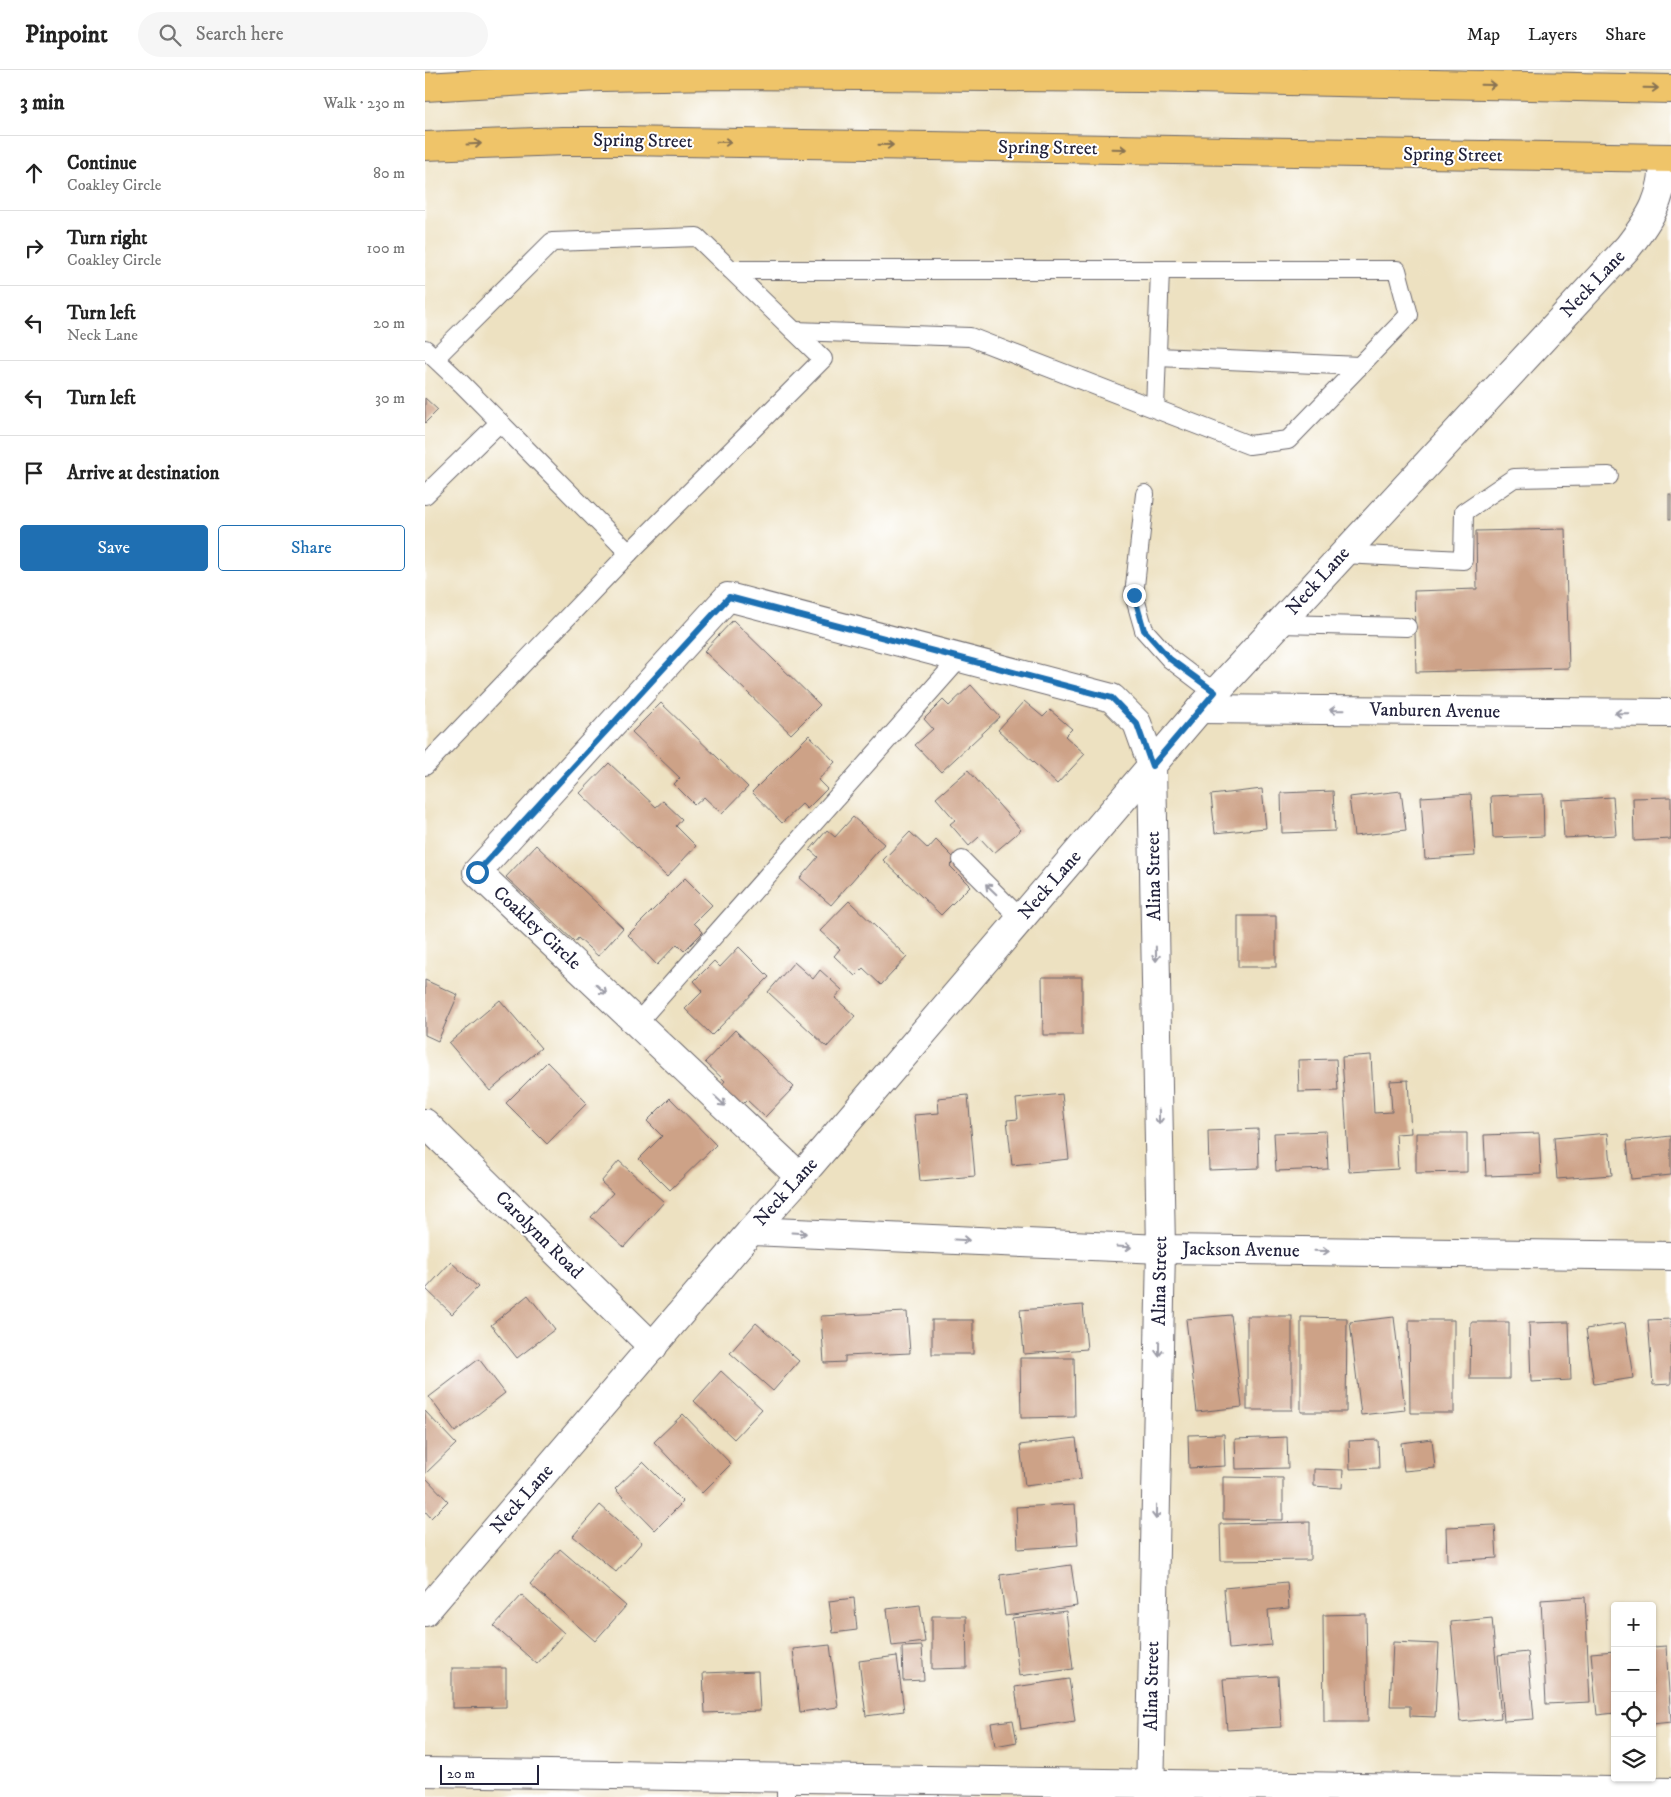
<!DOCTYPE html>
<meta charset="utf-8">
<style>
body{margin:0;font-family:"IM FELL DW Pica",serif;background:#f6f6f6;color:#222}
.controls{position:absolute;right:15px;bottom:15px;display:grid;overflow:hidden;border-radius:5px;box-shadow:0 1px 4px #0004}
.controls button{width:45px;height:45px;display:grid;place-items:center;padding:0;border:0;border-bottom:1px solid #e0e0e0;background:#fff;color:#222;font:25px sans-serif}
.scale{position:absolute;left:15px;bottom:12px;width:99px;box-sizing:border-box;padding-left:5px;border:2px solid #22223b;border-top:0;font-size:14px;line-height:18px;white-space:nowrap;color:#22223b;-webkit-text-stroke:4px #fff;paint-order:stroke}
.stop{position:absolute;width:15px;height:15px;margin:-11px;border:4px solid #1f6fb2;border-radius:50%;background:#fff}
.stop.end{background:#1f6fb2;border-color:#fff;box-shadow:0 1px 5px #0008}
.list{margin:0;padding:0;list-style:none}
h2{display:flex;justify-content:space-between;align-items:center;height:65px;margin:0;padding:0 20px;font-size:21px}
h2 small{font-size:16px;font-weight:400;color:#767676}
.list li{display:grid;grid-template-columns:32px 1fr auto;gap:15px;align-items:center;box-sizing:border-box;height:75px;padding:0 20px;border-top:1px solid #e0e0e0}
.list b{display:block;font-size:19px;white-space:nowrap}
.list p{margin:0;font-size:16px;white-space:nowrap;color:#767676}
.list em{font-size:16px;font-style:normal;color:#767676}
.actions{display:flex;gap:10px;padding:15px 20px}
.actions a{flex:1;padding:11px 0;border:1px solid #1f6fb2;border-radius:5px;text-align:center;font-size:18px;color:#1f6fb2}
.actions .main{background:#1f6fb2;color:#fff}
.icon{flex:none;width:28px;height:28px;fill:none;stroke:currentColor;stroke-width:2;stroke-linecap:round;stroke-linejoin:round}
.map{position:relative;flex:none;width:1246px;height:1727px;overflow:hidden}
header{display:flex;align-items:center;gap:30px;box-sizing:border-box;height:70px;padding:0 25px;background:#fff;border-bottom:1px solid #e0e0e0}
header strong{font-size:24px}
nav{display:flex;gap:28px;margin-inline-start:auto;font-size:18px}
.search{width:350px;height:45px;background:#f6f6f6;display:flex;align-items:center;gap:12px;box-sizing:border-box;padding:0 18px;border-radius:28px;color:#767676;font-size:19px}
main{display:flex}
aside{flex:1;background:#fff}
.map>svg:first-child{display:block}
</style>
<header>
<strong>Pinpoint</strong>
<div class="search"><svg class="icon" aria-label="search" viewBox="0 0 24 24"><circle cx="10" cy="10" r="6"/><path d="M15 15l6 6"/></svg>Search here</div>
<nav><a>Map</a><a>Layers</a><a>Share</a></nav>
</header>
<main>
<aside>
<h2>3 min<small>Walk · 230 m</small></h2>
<ul class="list">
<li><svg class="icon" aria-label="ahead" viewBox="0 0 24 24"><path d="M12 20V5M6 11l6-6 6 6"/></svg><div><b>Continue</b><p>Coakley Circle</p></div><em>80 m</em></li>
<li><svg class="icon" aria-label="right" viewBox="0 0 24 24"><path d="M7 20v-9h11M14 6l5 5-5 5"/></svg><div><b>Turn right</b><p>Coakley Circle</p></div><em>100 m</em></li>
<li><svg class="icon" aria-label="left" viewBox="0 0 24 24"><path d="M17 20v-9H6M10 6l-5 5 5 5"/></svg><div><b>Turn left</b><p>Neck Lane</p></div><em>20 m</em></li>
<li><svg class="icon" aria-label="left" viewBox="0 0 24 24"><path d="M17 20v-9H6M10 6l-5 5 5 5"/></svg><div><b>Turn left</b></div><em>30 m</em></li>
<li><svg class="icon" aria-label="arrive" viewBox="0 0 24 24"><path d="M6 21V4h12l-3 4 3 4H6"/></svg><div><b>Arrive at destination</b></div></li>
</ul>
<div class="actions"><a class="main">Save</a><a>Share</a></div>
</aside>
<div class="map">
<svg width="1246" height="1727" viewBox="0 0 1246 1727">
<rect width="100%" height="100%" fill="#fff"/>
<filter id="ink" filterUnits="userSpaceOnUse"><feTurbulence type="fractalNoise" baseFrequency=".02" numOctaves="2"/><feDisplacementMap in="SourceGraphic" scale="10" xChannelSelector="R" yChannelSelector="G"/><feConvolveMatrix kernelMatrix="1 2 1 2 8 2 1 2 1" color-interpolation-filters="sRGB"/></filter>
<filter id="wash" filterUnits="userSpaceOnUse"><feTurbulence type="fractalNoise" baseFrequency=".0096" numOctaves="4" result="noise"/><feDisplacementMap in="SourceGraphic" scale="20" xChannelSelector="R" yChannelSelector="G"/><feGaussianBlur stdDeviation="1.12" result="paint"/><feColorMatrix in="noise" values="0 0 0 0 0 0 0 0 0 0 0 0 0 0 0 0 0 1.4 0 .05"/><feComposite in="paint" operator="in"/></filter>
<g filter="url(#wash)">
<rect width="100%" height="100%" fill="#ede1c1"/>
<g id="blocks">
<g fill="#cda287">
<path d="M 0,328 L 13,340 L 0,353 Z"/>
<rect x="1244" y="424" width="2" height="25"/>
<path d="M 1140,459 L 1144,598 L 991,602 L 989,521 L 1052,519 L 1051,461 Z"/>
<path d="M 308,550 L 395,635 L 366,664 L 279,581 Z"/>
<path d="M 546,615 L 575,647 L 516,702 L 490,675 L 508,659 L 499,649 L 518,630 L 524,636 Z"/>
<path d="M 599,631 L 618,647 L 625,640 L 647,659 L 640,666 L 660,684 L 632,714 L 573,660 Z"/>
<path d="M 236,633 L 323,717 L 297,744 L 279,727 L 270,735 L 249,714 L 255,708 L 207,662 Z"/>
<path d="M 384,665 L 410,692 L 393,710 L 402,719 L 382,739 L 377,734 L 357,753 L 327,722 Z"/>
<path d="M 184,693 L 231,737 L 238,731 L 257,749 L 251,756 L 271,776 L 242,807 L 155,723 Z"/>
<path d="M 543,700 L 596,760 L 569,783 L 554,767 L 544,776 L 525,754 L 530,750 L 511,728 Z"/>
<path d="M 837,719 L 841,758 L 790,763 L 786,725 Z"/>
<path d="M 908,721 L 910,761 L 857,763 L 856,723 Z"/>
<path d="M 976,721 L 981,760 L 929,766 L 924,727 Z"/>
<path d="M 1046,724 L 1050,786 L 1000,789 L 996,727 Z"/>
<path d="M 1118,724 L 1119,766 L 1068,768 L 1066,726 Z"/>
<path d="M 1188,727 L 1191,765 L 1139,768 L 1137,730 Z"/>
<path d="M 1246,727 L 1246,769 L 1209,771 L 1208,728 Z"/>
<path d="M 428,747 L 459,774 L 406,835 L 375,808 L 393,787 L 385,780 L 402,760 L 410,767 Z"/>
<path d="M 485,762 L 503,779 L 511,770 L 531,790 L 525,796 L 545,816 L 516,845 L 458,790 Z"/>
<path d="M 111,775 L 198,858 L 173,886 L 153,868 L 150,872 L 81,807 Z"/>
<path d="M 260,808 L 287,835 L 269,853 L 278,862 L 259,881 L 252,874 L 232,895 L 203,865 Z"/>
<path d="M 424,831 L 482,887 L 456,915 L 438,898 L 430,906 L 409,886 L 415,879 L 395,861 Z"/>
<rect x="813" y="846" width="38" height="51"/>
<path d="M 314,877 L 344,907 L 287,965 L 260,939 L 278,921 L 269,911 L 289,891 L 295,897 Z"/>
<path d="M 369,892 L 388,909 L 395,900 L 417,920 L 410,928 L 430,946 L 402,977 L 343,922 Z"/>
<path d="M 617,907 L 657,907 L 657,965 L 618,965 Z"/>
<path d="M 0,910 L 33,925 L 13,971 L 0,965 Z"/>
<path d="M 75,930 L 116,978 L 65,1021 L 24,973 Z"/>
<path d="M 310,960 L 369,1017 L 340,1047 L 322,1030 L 314,1038 L 294,1018 L 300,1011 L 280,992 Z"/>
<path d="M 946,985 L 949,1043 L 967,1042 L 965,1011 L 983,1010 L 986,1063 L 971,1064 L 973,1099 L 924,1102 L 917,987 Z"/>
<path d="M 911,989 L 913,1021 L 874,1022 L 873,990 Z"/>
<path d="M 122,992 L 162,1033 L 122,1074 L 81,1033 Z"/>
<path d="M 637,1024 L 644,1089 L 587,1095 L 582,1050 L 593,1049 L 591,1029 Z"/>
<path d="M 543,1025 L 550,1106 L 495,1111 L 489,1045 L 514,1043 L 513,1028 Z"/>
<path d="M 245,1028 L 291,1075 L 245,1120 L 214,1089 L 237,1066 L 222,1051 Z"/>
<path d="M 833,1059 L 834,1098 L 784,1100 L 783,1061 Z"/>
<path d="M 901,1061 L 903,1099 L 851,1101 L 849,1063 Z"/>
<path d="M 991,1063 L 1042,1063 L 1042,1102 L 991,1103 Z"/>
<path d="M 1114,1063 L 1116,1104 L 1061,1106 L 1059,1065 Z"/>
<path d="M 1183,1063 L 1187,1105 L 1132,1109 L 1129,1068 Z"/>
<path d="M 1246,1066 L 1246,1105 L 1206,1109 L 1202,1071 Z"/>
<path d="M 194,1091 L 239,1132 L 199,1177 L 166,1147 L 188,1123 L 176,1112 Z"/>
<path d="M 26,1192 L 53,1217 L 27,1244 L 1,1219 Z"/>
<path d="M 103,1225 L 130,1259 L 92,1288 L 66,1255 Z"/>
<path d="M 658,1235 L 662,1279 L 599,1284 L 595,1240 Z"/>
<path d="M 482,1242 L 485,1283 L 420,1286 L 420,1292 L 399,1293 L 396,1246 Z"/>
<path d="M 806,1245 L 817,1337 L 772,1342 L 761,1249 Z"/>
<rect x="822" y="1246" width="45" height="94"/>
<path d="M 876,1247 L 922,1248 L 921,1342 L 876,1342 Z"/>
<path d="M 969,1247 L 980,1340 L 936,1345 L 925,1252 Z"/>
<path d="M 1246,1249 L 1246,1314 L 1228,1315 L 1223,1250 Z"/>
<rect x="507" y="1250" width="41" height="34"/>
<path d="M 984,1250 L 1029,1250 L 1029,1343 L 985,1343 Z"/>
<path d="M 1046,1252 L 1084,1252 L 1084,1309 L 1045,1309 Z"/>
<path d="M 1144,1252 L 1146,1310 L 1106,1312 L 1104,1253 Z"/>
<path d="M 331,1253 L 374,1291 L 348,1321 L 305,1283 Z"/>
<path d="M 1200,1253 L 1208,1308 L 1169,1314 L 1161,1259 Z"/>
<path d="M 595,1288 L 649,1288 L 650,1347 L 596,1348 Z"/>
<path d="M 54,1289 L 80,1323 L 30,1362 L 4,1327 Z"/>
<path d="M 296,1301 L 337,1339 L 309,1369 L 269,1331 Z"/>
<path d="M 0,1341 L 31,1374 L 0,1404 Z"/>
<path d="M 258,1344 L 306,1394 L 277,1423 L 229,1372 Z"/>
<path d="M 799,1364 L 800,1396 L 764,1398 L 763,1365 Z"/>
<path d="M 862,1367 L 863,1398 L 811,1399 L 810,1369 Z"/>
<path d="M 651,1368 L 656,1409 L 600,1416 L 595,1375 Z"/>
<path d="M 1007,1369 L 1010,1398 L 979,1401 L 976,1373 Z"/>
<path d="M 953,1370 L 954,1398 L 925,1399 L 924,1371 Z"/>
<path d="M 218,1392 L 258,1432 L 230,1460 L 190,1419 Z"/>
<path d="M 889,1399 L 918,1400 L 917,1418 L 889,1416 Z"/>
<path d="M 0,1407 L 23,1431 L 6,1448 L 0,1441 Z"/>
<path d="M 798,1407 L 858,1408 L 858,1450 L 798,1449 Z"/>
<path d="M 650,1434 L 653,1475 L 593,1479 L 591,1437 Z"/>
<path d="M 175,1435 L 217,1472 L 191,1502 L 148,1466 Z"/>
<path d="M 885,1452 L 885,1490 L 796,1491 L 795,1454 Z"/>
<path d="M 1070,1455 L 1072,1488 L 1022,1491 L 1021,1457 Z"/>
<path d="M 135,1479 L 201,1536 L 170,1571 L 105,1514 Z"/>
<path d="M 646,1495 L 652,1536 L 580,1546 L 575,1505 Z"/>
<path d="M 862,1512 L 864,1538 L 843,1540 L 846,1575 L 804,1579 L 799,1518 Z"/>
<path d="M 97,1525 L 139,1563 L 112,1594 L 69,1556 Z"/>
<path d="M 1160,1527 L 1165,1632 L 1121,1634 L 1116,1530 Z"/>
<path d="M 429,1528 L 432,1560 L 408,1563 L 404,1531 Z"/>
<path d="M 495,1535 L 500,1572 L 467,1576 L 462,1539 Z"/>
<path d="M 641,1541 L 648,1599 L 594,1606 L 587,1548 Z"/>
<path d="M 941,1544 L 943,1652 L 899,1652 L 898,1545 Z"/>
<path d="M 507,1546 L 541,1546 L 542,1598 L 507,1599 Z"/>
<path d="M 1067,1548 L 1076,1648 L 1035,1652 L 1026,1552 Z"/>
<path d="M 968,1572 L 1014,1574 L 1010,1647 L 985,1646 L 985,1636 L 965,1636 Z"/>
<path d="M 405,1575 L 413,1637 L 375,1642 L 368,1579 Z"/>
<path d="M 497,1576 L 499,1610 L 478,1611 L 477,1577 Z"/>
<path d="M 1241,1576 L 1246,1652 L 1227,1654 L 1227,1577 Z"/>
<path d="M 1190,1581 L 1190,1643 L 1172,1645 L 1166,1583 Z"/>
<path d="M 1103,1582 L 1109,1649 L 1079,1651 L 1073,1585 Z"/>
<path d="M 472,1586 L 479,1641 L 441,1646 L 434,1591 Z"/>
<path d="M 27,1598 L 81,1598 L 81,1637 L 27,1638 Z"/>
<path d="M 333,1601 L 335,1641 L 280,1643 L 278,1603 Z"/>
<path d="M 853,1606 L 856,1657 L 802,1660 L 798,1609 Z"/>
<path d="M 644,1609 L 650,1651 L 596,1659 L 590,1617 Z"/>
<path d="M 588,1650 L 592,1672 L 570,1676 L 566,1653 Z"/>
</g>
</g>
</g>
<g filter="url(#ink)">
<use href="#blocks" fill-opacity="0" stroke="#69656a" stroke-width="1"/>
<g fill="none" stroke-linecap="round" stroke-linejoin="round">
<defs>
<g id="service">
<path d="M 306,200 L 972,200 L 984,245 L 863,370 L 824,375 L 545,267 L 369,261"/>
<path d="M 0,279 L 37,314 L 204,483 L 0,696"/>
<path d="M 732,287 L 935,296"/>
<path d="M 10,288 L 127,172 L 272,167 L 398,289 L 204,483"/>
<path d="M 730,338 L 735,200"/>
<path d="M 720,424 L 709,525 L 719,560 L 745,589 L 790,623"/>
<path d="M 0,425 L 75,352"/>
<path d="M 918,484 L 1038,490 L 1039,442 L 1089,408 L 1184,406"/>
<path d="M 854,554 L 982,557"/>
<path d="M 537,790 L 596,849"/>
<path d="M 212,953 L 535,588"/>
<path d="M 361,1727 L 361,1707"/>
</g>
<g id="minor">
<path d="M 775,639 L 1246,643"/>
<path d="M 0,1053 L 228,1277"/>
<path d="M 375,1107 L 52,802 L 303,527 L 687,628 L 712,653 L 727,695 L 736,1179 L 725,1727"/>
<path d="M 326,1161 L 736,1179 L 1246,1186"/>
<path d="M 0,1542 L 326,1161 L 375,1107 L 775,639 L 1203,177 C 1228,145 1237,129 1240,88"/>
<path d="M 0,1702 L 1246,1722"/>
</g>
<path id="primary" d="M 0,76 L 138,71 L 196,71 L 1246,88"/>
<path id="trunk" d="M 0,17 L 174,7 L 297,5 L 715,8 L 1246,19"/>
</defs>
<use href="#service" stroke="#69656a" stroke-width="20"/>
<use href="#minor" stroke="#69656a" stroke-width="30"/>
<use href="#primary" stroke="#69656a" stroke-width="30"/>
<use href="#trunk" stroke="#69656a" stroke-width="30"/>
<use href="#service" stroke="#fff" stroke-width="18"/>
<use href="#minor" stroke="#fff" stroke-width="28"/>
<use href="#primary" stroke="#efc469" stroke-width="28"/>
<use href="#trunk" stroke="#efc469" stroke-width="28"/>
</g>
<defs><path id="oneway-shaft" d="M-6 0H5M1.5-3L5.5 0L1.5 3" fill="none" stroke-width="1.6" stroke-linecap="round" stroke-linejoin="round" transform="scale(1.25)"/></defs>
<g stroke="#887352">
<use href="#oneway-shaft" transform="translate(1063 15) rotate(1)"/>
<use href="#oneway-shaft" transform="translate(1226 18) rotate(1)"/>
<use href="#oneway-shaft" transform="translate(299 72) rotate(1)"/>
<use href="#oneway-shaft" transform="translate(49 74) rotate(-3)"/>
<use href="#oneway-shaft" transform="translate(461 75) rotate(1)"/>
<use href="#oneway-shaft" transform="translate(694 79) rotate(1)"/>
</g>
<g stroke="#9c9ca7">
<use href="#oneway-shaft" transform="translate(912 640) rotate(-179)"/>
<use href="#oneway-shaft" transform="translate(1197 643) rotate(-179)"/>
<use href="#oneway-shaft" transform="translate(566 819) rotate(-136)"/>
<use href="#oneway-shaft" transform="translate(731 884) rotate(89)"/>
<use href="#oneway-shaft" transform="translate(176 919) rotate(43)"/>
<use href="#oneway-shaft" transform="translate(295 1031) rotate(43)"/>
<use href="#oneway-shaft" transform="translate(734 1047) rotate(89)"/>
<use href="#oneway-shaft" transform="translate(374 1163) rotate(3)"/>
<use href="#oneway-shaft" transform="translate(537 1170) rotate(3)"/>
<use href="#oneway-shaft" transform="translate(699 1177) rotate(3)"/>
<use href="#oneway-shaft" transform="translate(897 1181) rotate(1)"/>
<use href="#oneway-shaft" transform="translate(734 1279) rotate(91)"/>
<use href="#oneway-shaft" transform="translate(731 1442) rotate(91)"/>
</g>
</g>
<g fill="none" stroke-linecap="round" stroke-linejoin="round" filter="url(#ink)">
<path stroke="#1f6fb2" stroke-width="6" d="M 52,802 L 304,527 L 687,628 L 712,654 L 727,696 L 790,622 L 745,589 L 719,560 L 709,525"/>
</g>
<g text-anchor="middle" dominant-baseline="central" stroke-width="4" stroke-linejoin="round" paint-order="stroke">
<g font-size="19" fill="#22223b" stroke="#fff">
<text transform="translate(218 71) rotate(1)">Spring Street</text>
<text transform="translate(623 78) rotate(1)">Spring Street</text>
<text transform="translate(1028 85) rotate(1)">Spring Street</text>
<text transform="translate(1168 214) rotate(-47)">Neck Lane</text>
<text transform="translate(893 511) rotate(-48)">Neck Lane</text>
<text transform="translate(1010 641) rotate(1)">Vanburen Avenue</text>
<text transform="translate(729 806) rotate(-91)">Alina Street</text>
<text transform="translate(625 815) rotate(-49)">Neck Lane</text>
<text transform="translate(112 858) rotate(43)">Coakley Circle</text>
<text transform="translate(361 1122) rotate(-48)">Neck Lane</text>
<text transform="translate(114 1165) rotate(45)">Carolynn Road</text>
<text transform="translate(816 1180) rotate(1)">Jackson Avenue</text>
<text transform="translate(735 1211) rotate(-89)">Alina Street</text>
<text transform="translate(97 1429) rotate(-49)">Neck Lane</text>
<text transform="translate(727 1616) rotate(-89)">Alina Street</text>
</g>
</g>
</svg>
<div class="controls">
<button>+</button>
<button>−</button>
<button><svg class="icon" aria-label="locate" viewBox="0 0 24 24"><circle cx="12" cy="12" r="6"/><path d="M12 2v4M12 18v4M2 12h4M18 12h4"/></svg></button>
<button><svg class="icon" aria-label="layers" viewBox="0 0 24 24"><path d="M12 4l9 5-9 5-9-5zM3 14l9 5 9-5"/></svg></button>
</div>
<div class="scale">20 m</div>
<div class="stop" style="left:52px;top:802px"></div>
<div class="stop end" style="left:709px;top:525px"></div>
</div>
</main>
